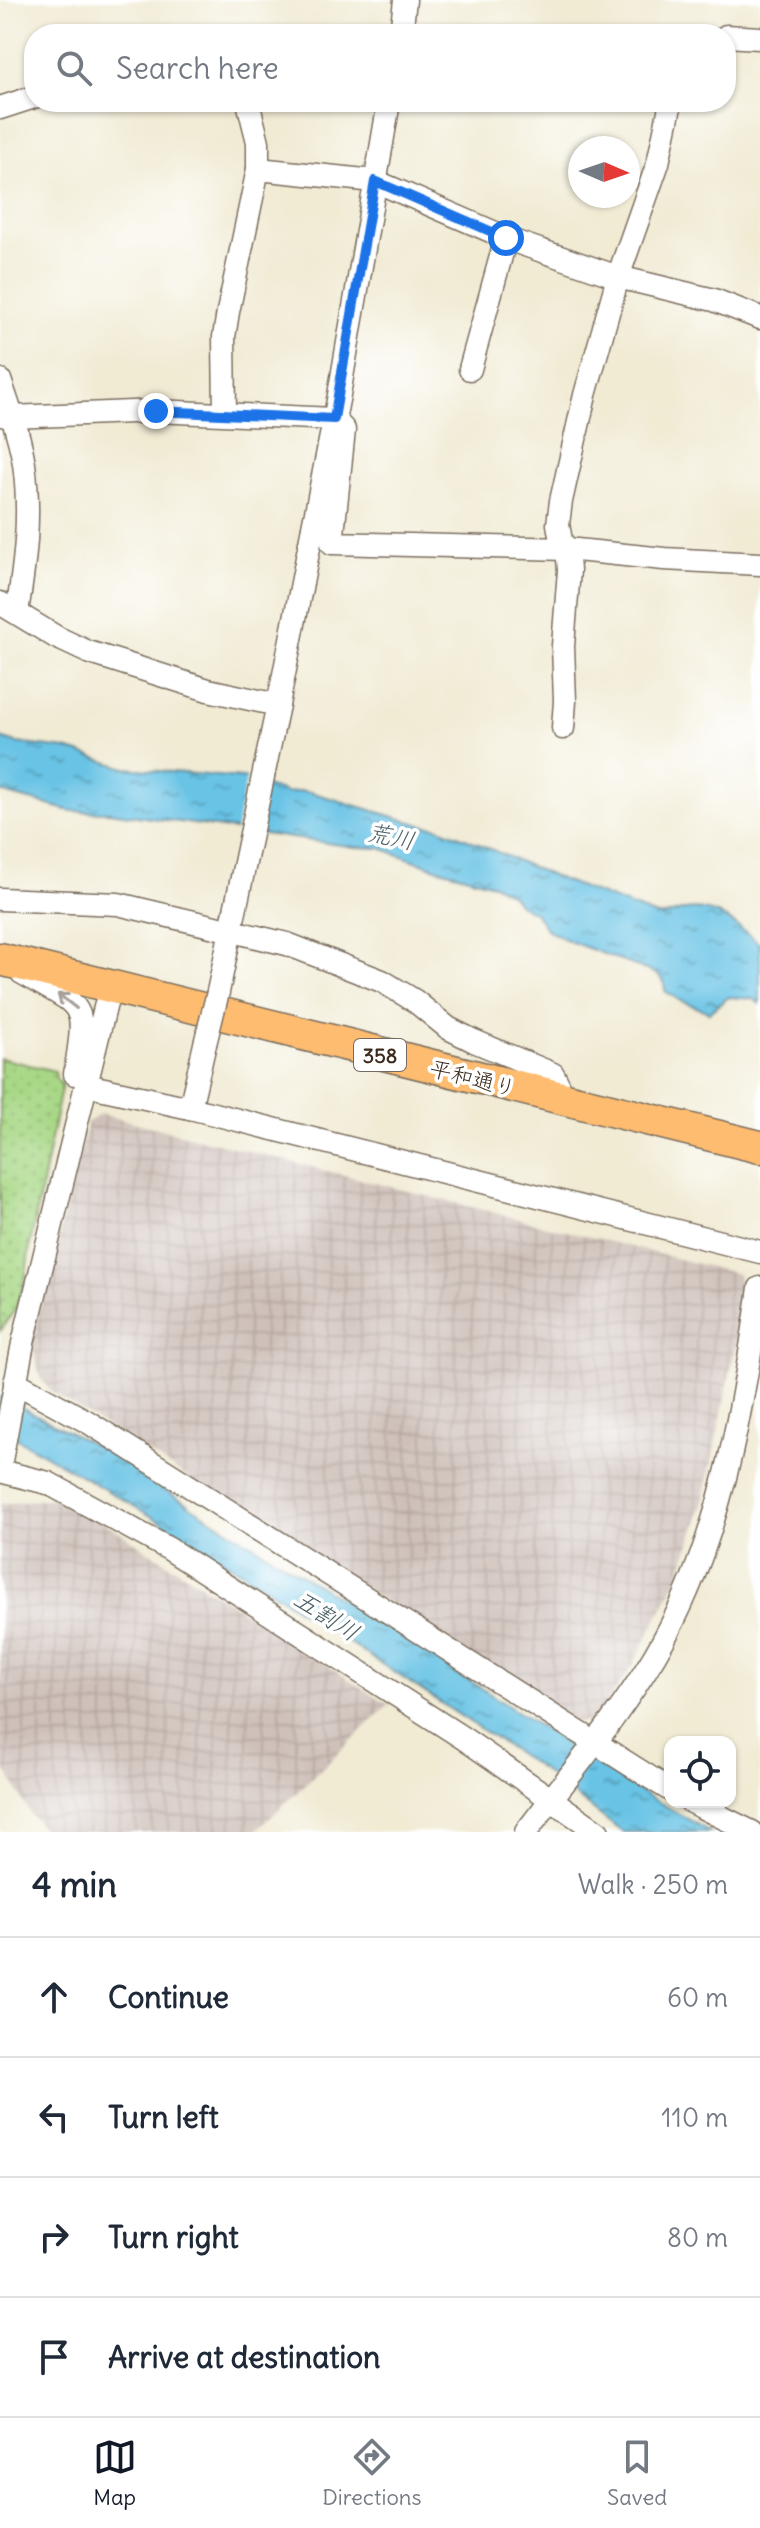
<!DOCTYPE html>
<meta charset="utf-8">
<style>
body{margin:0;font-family:Delius,"Klee One",sans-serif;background:#f6f6f7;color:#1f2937}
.controls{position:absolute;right:24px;bottom:24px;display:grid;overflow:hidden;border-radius:16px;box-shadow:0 2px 6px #0004}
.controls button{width:72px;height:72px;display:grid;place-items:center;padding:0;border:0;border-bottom:2px solid #e0e1e3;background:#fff;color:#1f2937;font:40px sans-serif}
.compass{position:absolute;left:568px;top:136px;width:72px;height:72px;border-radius:50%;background:#fff;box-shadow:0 2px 6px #0004;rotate:92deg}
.stop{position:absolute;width:24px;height:24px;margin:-18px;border:6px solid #1a73e8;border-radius:50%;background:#fff}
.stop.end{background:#1a73e8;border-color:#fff;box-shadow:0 2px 8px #0008}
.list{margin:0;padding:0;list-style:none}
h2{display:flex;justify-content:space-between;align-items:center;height:104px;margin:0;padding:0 32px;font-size:34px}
h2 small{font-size:26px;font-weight:400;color:#747a83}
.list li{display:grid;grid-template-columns:52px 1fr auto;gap:24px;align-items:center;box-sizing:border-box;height:120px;padding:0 32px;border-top:2px solid #e0e1e3}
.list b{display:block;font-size:30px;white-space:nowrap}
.list em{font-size:26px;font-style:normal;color:#747a83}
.icon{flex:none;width:44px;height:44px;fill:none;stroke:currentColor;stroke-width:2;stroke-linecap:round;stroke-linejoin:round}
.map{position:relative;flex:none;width:760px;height:1832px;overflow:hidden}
.search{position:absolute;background:#fff;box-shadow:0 2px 6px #0004;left:24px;right:24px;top:24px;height:88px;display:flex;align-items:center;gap:20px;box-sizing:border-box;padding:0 28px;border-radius:32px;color:#747a83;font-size:30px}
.sheet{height:584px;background:#fff}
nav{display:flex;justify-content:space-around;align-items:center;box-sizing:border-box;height:112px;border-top:2px solid #e0e1e3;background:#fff;font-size:22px;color:#747a83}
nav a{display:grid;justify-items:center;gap:4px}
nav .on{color:#111827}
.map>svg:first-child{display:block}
</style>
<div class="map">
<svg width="760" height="1832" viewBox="0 0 760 1832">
<defs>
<pattern id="industrial-grid" width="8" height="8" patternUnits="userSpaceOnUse" patternTransform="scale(2)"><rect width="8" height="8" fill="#cfc1ba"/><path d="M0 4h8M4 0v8" fill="none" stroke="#b3a69f"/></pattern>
<pattern id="green-dots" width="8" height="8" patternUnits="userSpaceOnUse" patternTransform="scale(2)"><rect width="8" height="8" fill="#a8d886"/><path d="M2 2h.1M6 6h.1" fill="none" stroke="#92ba73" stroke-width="1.8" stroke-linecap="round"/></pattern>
<pattern id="water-ripples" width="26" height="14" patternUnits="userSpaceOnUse" patternTransform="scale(2)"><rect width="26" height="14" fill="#67c3e5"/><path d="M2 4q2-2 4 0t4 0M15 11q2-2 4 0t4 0" fill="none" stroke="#569fb9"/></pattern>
</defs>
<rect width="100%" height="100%" fill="#fff"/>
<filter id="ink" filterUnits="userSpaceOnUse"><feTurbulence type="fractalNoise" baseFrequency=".0125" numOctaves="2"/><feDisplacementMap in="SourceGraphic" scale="16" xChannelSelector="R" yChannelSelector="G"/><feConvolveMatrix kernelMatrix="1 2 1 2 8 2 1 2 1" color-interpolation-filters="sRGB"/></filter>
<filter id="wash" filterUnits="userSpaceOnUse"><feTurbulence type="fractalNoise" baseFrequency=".006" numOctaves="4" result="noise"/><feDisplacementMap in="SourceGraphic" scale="32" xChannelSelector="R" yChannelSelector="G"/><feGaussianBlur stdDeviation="1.8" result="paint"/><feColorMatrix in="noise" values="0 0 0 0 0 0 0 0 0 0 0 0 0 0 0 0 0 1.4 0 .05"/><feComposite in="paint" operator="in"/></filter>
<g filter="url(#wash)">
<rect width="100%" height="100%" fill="#f1ebd4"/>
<g fill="url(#industrial-grid)">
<path d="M 101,1114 L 738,1274 L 744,1306 L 703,1504 L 679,1576 L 633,1665 L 595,1720 L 578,1723 L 53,1393 L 41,1379 L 31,1343 L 88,1122 Z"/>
<path d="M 54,1498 L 97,1518 L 389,1705 L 255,1832 L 46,1832 L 30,1814 L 0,1759 L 0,1504 Z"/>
</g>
<path fill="url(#green-dots)" stroke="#728152" stroke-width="2" d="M 0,1058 L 55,1071 L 56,1079 L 62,1084 L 30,1244 L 25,1280 L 16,1308 L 0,1331 Z"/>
<g fill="url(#water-ripples)" stroke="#517682" stroke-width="2">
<path d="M 0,738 L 17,743 L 66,749 L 126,768 L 264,780 L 266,786 L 287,793 L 300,791 L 310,792 L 422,825 L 437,827 L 470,840 L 552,876 L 654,915 C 668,919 673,912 685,910 C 716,905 738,926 760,944 L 760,1004 L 754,999 L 729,997 L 709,1012 L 679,1000 L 665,991 L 664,981 L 657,974 L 569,941 L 547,930 L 535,913 L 519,904 L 512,895 L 493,884 L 433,867 L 380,848 L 355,847 L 109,812 L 71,811 L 0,792 Z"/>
<path d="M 0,1396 L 109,1453 L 192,1507 L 417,1646 L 621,1780 L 710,1832 L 622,1832 L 537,1766 L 191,1539 L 0,1429 Z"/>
</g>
<path fill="#f1ebd4" d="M 247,775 L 265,776 L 257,837 L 235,834 Z"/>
</g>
<g filter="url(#ink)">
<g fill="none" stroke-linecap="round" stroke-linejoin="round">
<defs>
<g id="minor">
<path d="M 401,34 L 405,0"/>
<path d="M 726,36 L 760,38"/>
<path d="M 0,108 L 34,97"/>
<path d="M 258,169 L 375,181 L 516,242 L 618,277 L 714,300 L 760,318"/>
<path d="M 470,369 L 506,238"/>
<path d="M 0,380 C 9,407 20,436 24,464 C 31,515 25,562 17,612"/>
<path d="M 225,413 L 224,337 L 228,312 L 258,169 L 258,142 L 248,102"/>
<path d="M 0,415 L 12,417 L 156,411 L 334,419 L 344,430 L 332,543 L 567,549 L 664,559 L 760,564"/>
<path d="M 0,603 L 56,637 L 88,652 L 208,690 L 278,705"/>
<path d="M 563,728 L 565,701 L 563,646 L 569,570 L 567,549 L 561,541 L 558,524 L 561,501 L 585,395 L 618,277 L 658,163 L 671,102"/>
<path d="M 0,899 L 118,904 L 287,944 L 382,981 L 415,1001 L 448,1028 L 474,1041 L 553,1074 L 559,1086 L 559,1099"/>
<path d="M 22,973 C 85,1009 87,1000 75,1074"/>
<path d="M 218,992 L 278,705 L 339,395 L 389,102"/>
<path d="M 86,1085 L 190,1108 L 760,1252"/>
<path d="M 190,1108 L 205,1044"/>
<path d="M 15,1382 L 88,1422 L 670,1790"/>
<path d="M 0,1466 L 23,1343 L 110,987"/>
<path d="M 0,1471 L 48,1483 L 169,1549 L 463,1738 L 598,1832"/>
<path d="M 691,1802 L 752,1832"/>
<path d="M 526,1832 C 570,1774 618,1718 655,1655 C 720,1545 742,1413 760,1288"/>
</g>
<path id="highway" d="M 0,959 L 760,1147"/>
</defs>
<use href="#minor" stroke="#7b6e5e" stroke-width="25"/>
<use href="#highway" stroke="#7b6e5e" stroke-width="35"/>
<use href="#minor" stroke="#fff" stroke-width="22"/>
<use href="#highway" stroke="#febc70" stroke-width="32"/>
<defs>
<path id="minor-bridge" d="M 205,1044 L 218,992"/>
</defs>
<use href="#minor-bridge" stroke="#7b6e5e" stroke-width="25" stroke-linecap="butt"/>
<use href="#minor-bridge" stroke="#fff" stroke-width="22"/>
</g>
<defs><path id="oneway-shaft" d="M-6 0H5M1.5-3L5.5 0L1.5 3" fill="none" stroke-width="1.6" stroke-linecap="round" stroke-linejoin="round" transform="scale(2)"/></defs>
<use stroke="#a79f9a" href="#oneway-shaft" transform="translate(67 1001) rotate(-142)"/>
</g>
<g fill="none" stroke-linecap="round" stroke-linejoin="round" filter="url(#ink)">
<path stroke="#1a73e8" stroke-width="10" d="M 156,411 L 334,419 L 375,181 L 506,238"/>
</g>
<g text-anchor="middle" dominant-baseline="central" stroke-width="7" stroke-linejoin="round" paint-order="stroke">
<rect fill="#fff" stroke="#766a62" stroke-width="2" x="354" y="1039" width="52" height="32" rx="6"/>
<g font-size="20" font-weight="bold" fill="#3b2a1e">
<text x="380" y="1055">358</text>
</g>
<g font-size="22" fill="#3b2a1e" stroke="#fff">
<text transform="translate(473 1078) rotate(14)">平和通り</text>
</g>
<g font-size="24" font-style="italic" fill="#4a6064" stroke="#fff">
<text transform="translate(391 836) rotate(12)">荒川</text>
<text transform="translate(327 1615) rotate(33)">五割川</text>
</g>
</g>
</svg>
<div class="controls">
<button><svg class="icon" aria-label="locate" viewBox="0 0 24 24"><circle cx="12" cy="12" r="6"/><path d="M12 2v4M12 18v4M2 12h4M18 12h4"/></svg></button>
</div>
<svg class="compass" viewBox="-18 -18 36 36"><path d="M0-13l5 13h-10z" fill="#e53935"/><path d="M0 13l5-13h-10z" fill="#747a83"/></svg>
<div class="stop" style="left:506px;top:238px"></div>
<div class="stop end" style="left:156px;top:411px"></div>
<div class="search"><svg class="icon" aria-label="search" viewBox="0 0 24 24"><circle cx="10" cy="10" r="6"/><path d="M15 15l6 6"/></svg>Search here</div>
</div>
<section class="sheet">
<h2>4 min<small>Walk · 250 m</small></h2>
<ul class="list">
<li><svg class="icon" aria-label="ahead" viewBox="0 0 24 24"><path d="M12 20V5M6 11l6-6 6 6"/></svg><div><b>Continue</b></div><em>60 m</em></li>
<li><svg class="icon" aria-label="left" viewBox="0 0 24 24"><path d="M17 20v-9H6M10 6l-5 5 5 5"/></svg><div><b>Turn left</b></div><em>110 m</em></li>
<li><svg class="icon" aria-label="right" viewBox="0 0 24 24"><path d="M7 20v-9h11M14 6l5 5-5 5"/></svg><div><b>Turn right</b></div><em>80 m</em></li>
<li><svg class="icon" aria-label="arrive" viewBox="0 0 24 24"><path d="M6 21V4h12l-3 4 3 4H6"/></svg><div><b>Arrive at destination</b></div></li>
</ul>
</section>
<nav>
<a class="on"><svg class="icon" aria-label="map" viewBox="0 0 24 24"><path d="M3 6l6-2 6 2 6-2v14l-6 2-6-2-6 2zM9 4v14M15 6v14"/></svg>Map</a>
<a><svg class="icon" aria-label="directions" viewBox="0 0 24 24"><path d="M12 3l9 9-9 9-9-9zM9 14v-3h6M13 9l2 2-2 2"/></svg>Directions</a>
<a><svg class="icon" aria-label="saved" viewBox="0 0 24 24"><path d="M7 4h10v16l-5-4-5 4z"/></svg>Saved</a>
</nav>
